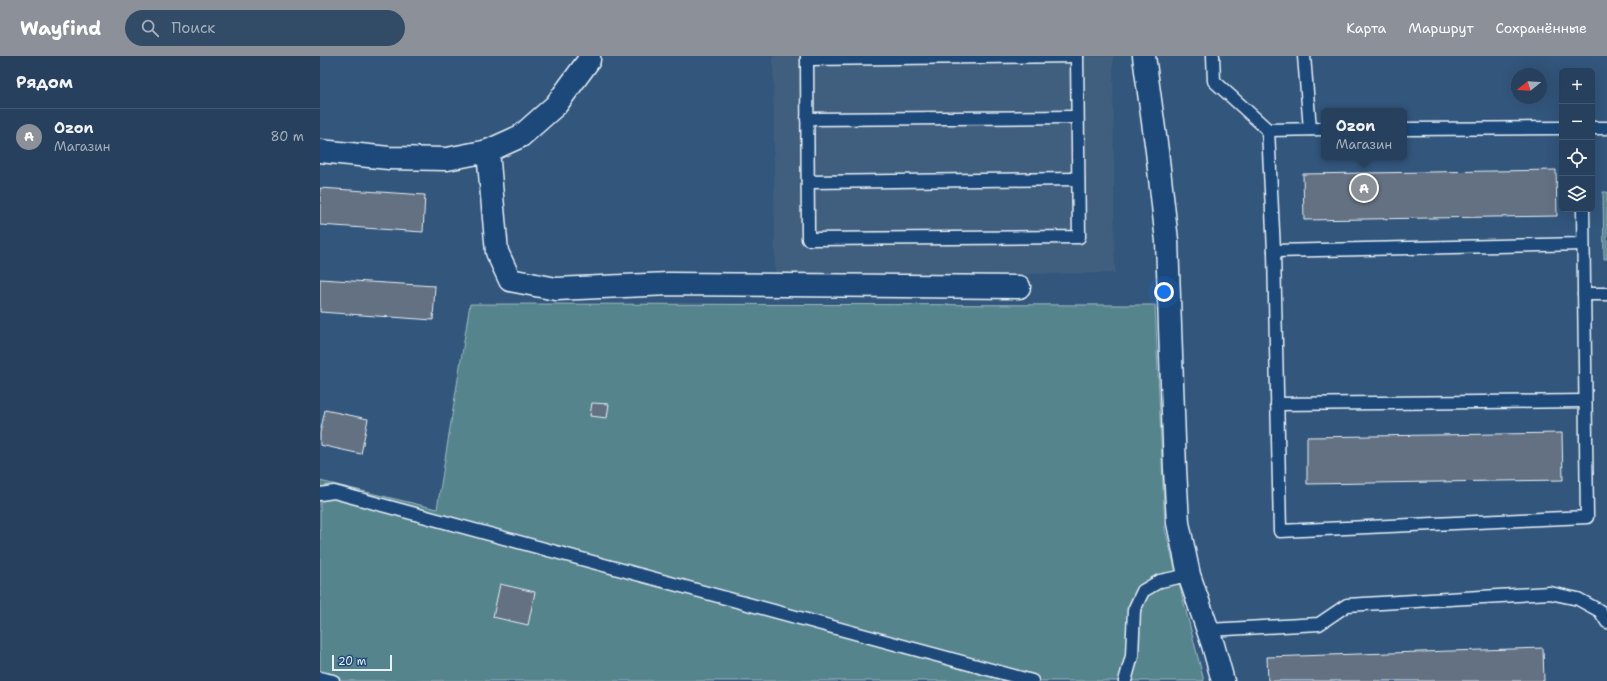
<!DOCTYPE html>
<html lang="ru">
<meta charset="utf-8">
<style>
body{margin:0;font-family:"Shantell Sans",sans-serif;background:#324b66;color:#f1f3f6}
.controls{position:absolute;right:12px;top:12px;display:grid;overflow:hidden;border-radius:6px;box-shadow:0 4px 16px #0002}
.controls button{width:36px;height:36px;display:grid;place-items:center;padding:0;border:0;border-bottom:1px solid #425972;background:#26405d;color:#f1f3f6;font:20px sans-serif}
.compass{position:absolute;left:1191px;top:12px;width:36px;height:36px;border-radius:50%;background:#26405d;box-shadow:0 4px 16px #0002;rotate:252deg}
.scale{position:absolute;left:12px;bottom:10px;width:60px;box-sizing:border-box;padding-left:4px;border:2px solid #e8f1f8;border-top:0;font-size:11px;line-height:14px;white-space:nowrap;color:#e8f1f8;-webkit-text-stroke:3px #1f4a7a;paint-order:stroke}
.you{position:absolute;left:844px;top:236px;width:14px;height:14px;margin:-10px;border:3px solid #fff;border-radius:50%;background:#1a73e8;box-shadow:0 0 0 6px #1a73e833}
.badge{display:grid;place-items:center;width:26px;height:26px;border-radius:50%;background:#8c9099;color:#fff;font-size:13px;font-weight:700}
.pin{position:absolute;translate:-50% -50%;border:2px solid #fff;box-shadow:0 1px 4px #0006}
.popup{position:absolute;left:1001px;top:52px;width:86px;height:52px;box-sizing:border-box;display:grid;place-content:center;border-radius:6px;background:#26405d;filter:drop-shadow(0 1px 3px #0005);font-size:13px;white-space:nowrap;color:#a4afbc}
.popup b{font-size:15px;color:#f1f3f6}
.popup::after{content:'';position:absolute;left:50%;top:100%;margin-left:-8px;border:8px solid transparent;border-top-color:#26405d}
.list{margin:0;padding:0;list-style:none}
h2{display:flex;justify-content:space-between;align-items:center;height:52px;margin:0;padding:0 16px;font-size:17px}
h2 small{font-size:13px;font-weight:400;color:#a4afbc}
.list li{display:grid;grid-template-columns:26px 1fr auto;gap:12px;align-items:center;box-sizing:border-box;height:56px;padding:0 16px;border-top:1px solid #425972}
.list b{display:block;font-size:15px;white-space:nowrap}
.list p{margin:0;font-size:13px;white-space:nowrap;color:#a4afbc}
.list em{font-size:13px;font-style:normal;color:#a4afbc}
.icon{flex:none;width:22px;height:22px;fill:none;stroke:currentColor;stroke-width:2;stroke-linecap:round;stroke-linejoin:round}
.map{position:relative;flex:none;width:1287px;height:625px;overflow:hidden}
header{display:flex;align-items:center;gap:24px;box-sizing:border-box;height:56px;padding:0 20px;background:#8c9099;color:#fff}
header strong{font-size:19px}
nav{display:flex;gap:22px;margin-inline-start:auto;font-size:14px}
.search{width:280px;height:36px;background:#324b66;display:flex;align-items:center;gap:10px;box-sizing:border-box;padding:0 14px;border-radius:22px;color:#a4afbc;font-size:15px}
main{display:flex}
aside{flex:1;background:#26405d}
.map>svg:first-child{display:block}
</style>
<header>
<strong>Wayfind</strong>
<div class="search"><svg class="icon" aria-label="search" viewBox="0 0 24 24"><circle cx="10" cy="10" r="6"/><path d="M15 15l6 6"/></svg>Поиск</div>
<nav><a>Карта</a><a>Маршрут</a><a>Сохранённые</a></nav>
</header>
<main>
<aside>
<h2>Рядом<small></small></h2>
<ul class="list">
<li><span class="badge">A</span><div><b>Ozon</b><p>Магазин</p></div><em>80 m</em></li>
</ul>
</aside>
<div class="map">
<svg width="1287" height="625" viewBox="0 0 1287 625">
<rect width="100%" height="100%" fill="#33567c"/>
<filter id="ink" filterUnits="userSpaceOnUse"><feTurbulence type="fractalNoise" baseFrequency=".025" numOctaves="2"/><feDisplacementMap in="SourceGraphic" scale="8" xChannelSelector="R" yChannelSelector="G"/><feConvolveMatrix kernelMatrix="1 2 1 2 8 2 1 2 1" color-interpolation-filters="sRGB"/></filter>
<g filter="url(#ink)">
<path fill="#415e7e" d="M 453,0 L 793,0 L 795,217 L 455,221 Z"/>
<g fill="#56848d" stroke="#9fbac2">
<path d="M 1283,136 L 1287,136 L 1287,203 L 1284,203 Z"/>
<path d="M 150,248 L 835,249 L 845,473 L 884,625 L 0,625 L 0,425 L 117,453 Z"/>
</g>
<g fill="#637182" stroke="#e8f1f8">
<path d="M 1236,114 L 1237,160 L 984,164 L 983,118 Z"/>
<path d="M 0,132 L 105,139 L 103,176 L 0,169 Z"/>
<path d="M 0,223 L 115,230 L 113,264 L 0,256 Z"/>
<path d="M 272,347 L 289,348 L 287,362 L 270,360 Z"/>
<path d="M 5,354 L 48,363 L 41,398 L 0,389 L 0,377 Z"/>
<path d="M 1242,377 L 1243,424 L 987,428 L 987,381 Z"/>
<path d="M 180,528 L 215,536 L 208,569 L 173,561 Z"/>
<path d="M 1223,592 L 1224,625 L 948,625 L 947,601 Z"/>
</g>
<g fill="none" stroke-linecap="round" stroke-linejoin="round">
<defs>
<g id="lane">
<path d="M 487,0 L 488,183 L 759,181 L 757,0"/>
<path d="M 893,0 L 894,25 L 948,74 L 1004,73"/>
<path d="M 984,0 L 990,73"/>
<path d="M 487,3 L 757,0"/>
<path d="M 487,63 L 757,61"/>
<path d="M 1272,72 L 1287,72"/>
<path d="M 1084,73 L 1242,72"/>
<path d="M 948,74 L 954,195 L 1263,188"/>
<path d="M 488,126 L 758,123"/>
<path d="M 954,195 L 960,475 L 1267,461 L 1263,153"/>
<path d="M 1264,238 L 1287,238"/>
<path d="M 957,348 L 1265,345"/>
<path d="M 0,438 L 14,436 L 712,625"/>
<path d="M 888,574 L 999,568 L 1027,549 L 1230,537 L 1258,543 L 1280,555 L 1287,566"/>
<path d="M 0,622 L 13,625"/>
<path d="M 805,625 L 812,600 L 814,554 L 823,535 L 840,525 L 869,519"/>
</g>
<g id="street">
<path d="M 824,0 L 837,95 L 847,185 L 855,413 L 858,467 L 869,519 L 893,589 L 903,625"/>
<path d="M 0,95 L 69,102 L 127,103 L 168,95 L 201,80 L 236,49 L 269,4 L 269,0"/>
<path d="M 168,95 L 177,196 L 190,224 L 236,233 L 349,228 L 699,231"/>
</g>
</defs>
<use href="#lane" stroke="#e8f1f8" stroke-width="15"/>
<use href="#street" stroke="#e8f1f8" stroke-width="25"/>
<use href="#lane" stroke="#1f4a7a" stroke-width="12"/>
<use href="#street" stroke="#1f4a7a" stroke-width="22"/>
</g>
</g>
</svg>
<div class="controls">
<button>+</button>
<button>−</button>
<button><svg class="icon" aria-label="locate" viewBox="0 0 24 24"><circle cx="12" cy="12" r="6"/><path d="M12 2v4M12 18v4M2 12h4M18 12h4"/></svg></button>
<button><svg class="icon" aria-label="layers" viewBox="0 0 24 24"><path d="M12 4l9 5-9 5-9-5zM3 14l9 5 9-5"/></svg></button>
</div>
<svg class="compass" viewBox="-18 -18 36 36"><path d="M0-13l5 13h-10z" fill="#e53935"/><path d="M0 13l5-13h-10z" fill="#a4afbc"/></svg>
<div class="scale">20 m</div>
<div class="you"></div>
<div class="pin badge" style="left:1044px;top:132px">A</div>
<div class="popup"><b>Ozon</b>Магазин</div>
</div>
</main>
